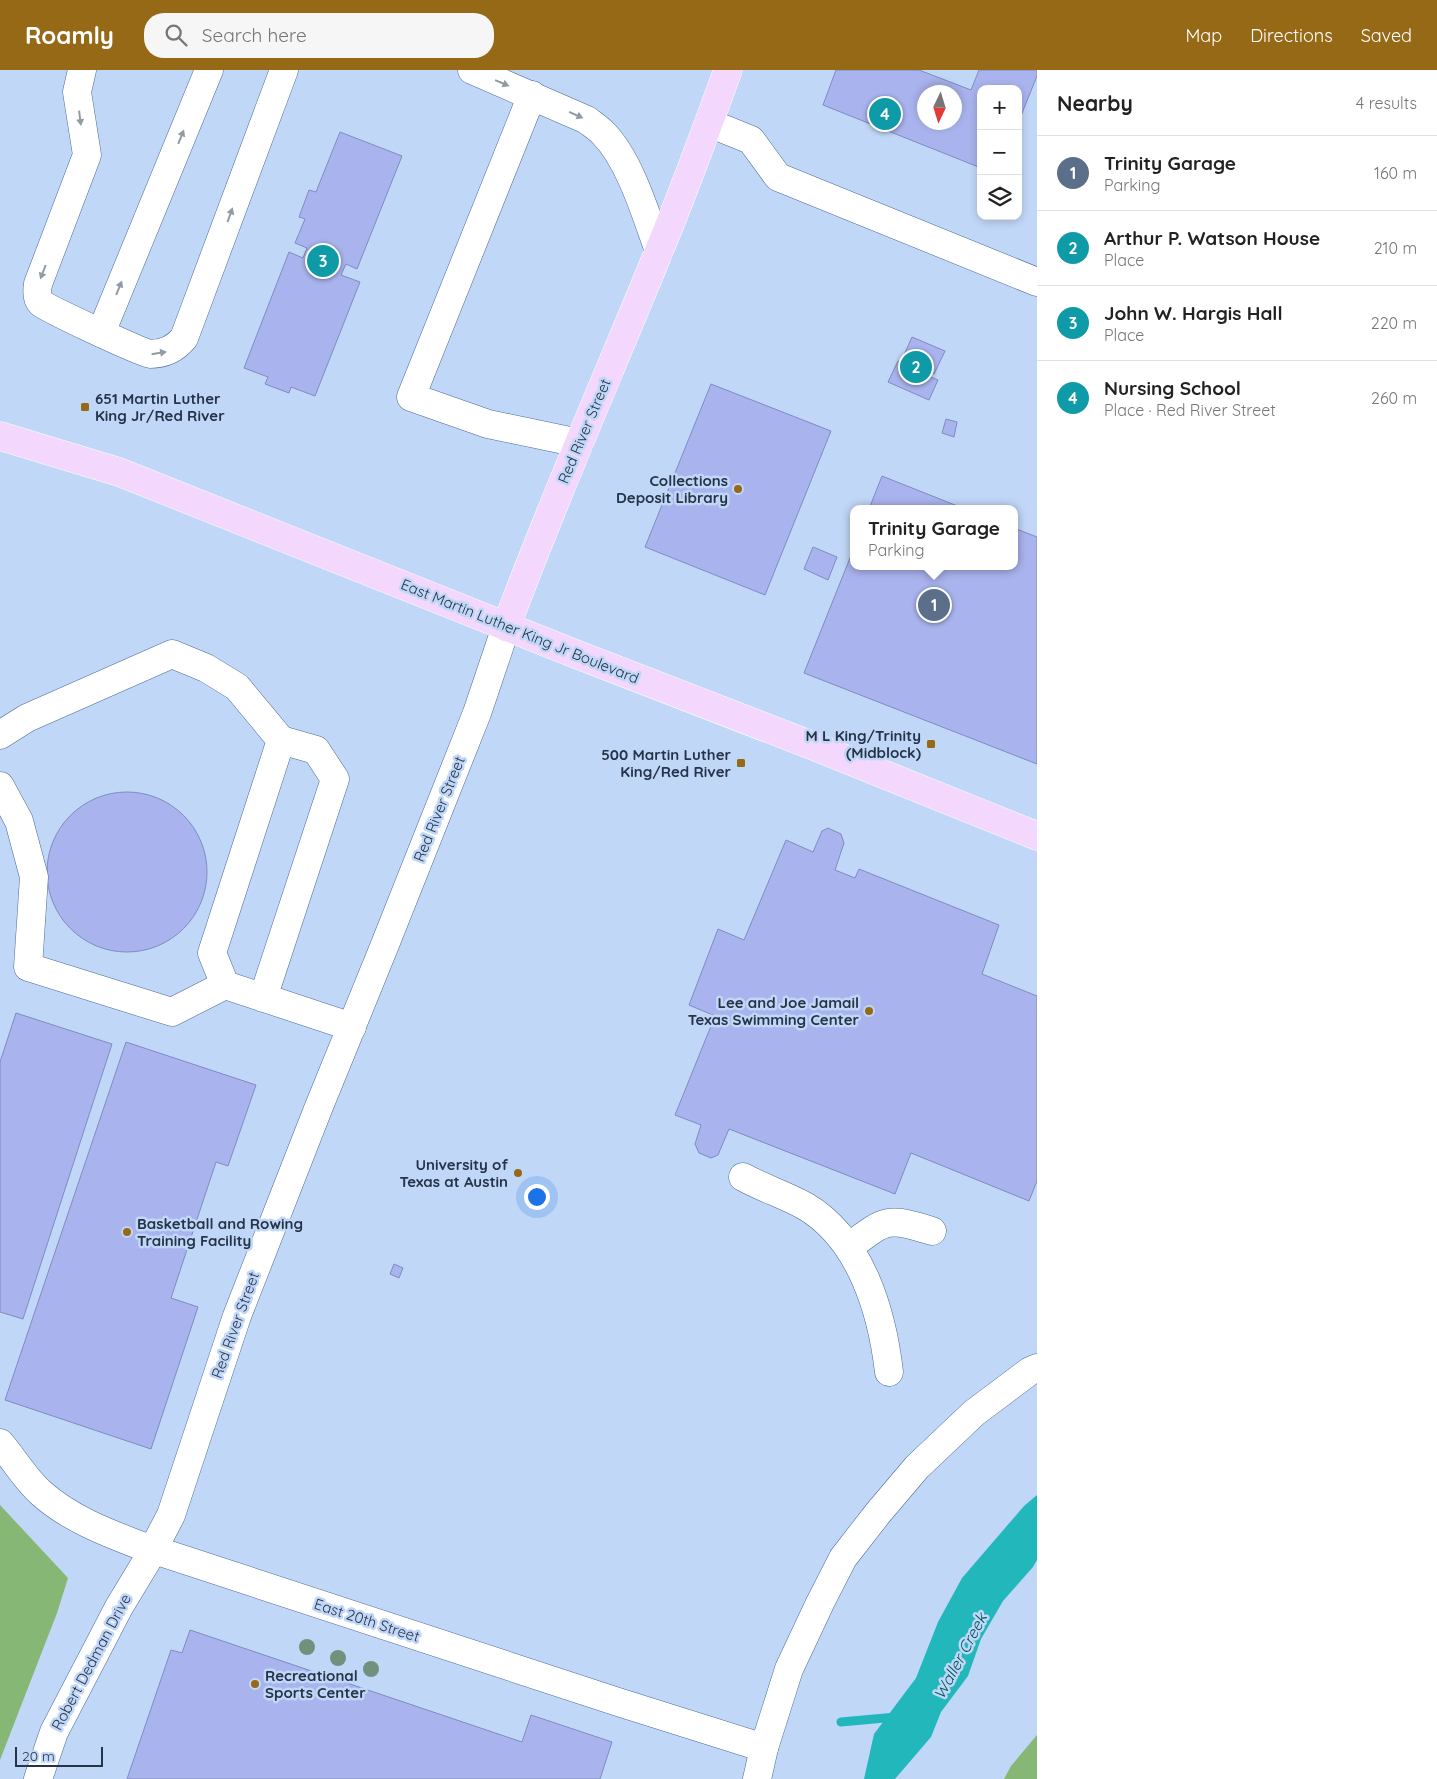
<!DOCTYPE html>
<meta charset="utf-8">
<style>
body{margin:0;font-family:Quicksand,sans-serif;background:#f6f6f6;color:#222}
.controls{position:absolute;right:15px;top:15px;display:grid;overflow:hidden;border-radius:10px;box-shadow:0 2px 8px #0003}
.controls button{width:45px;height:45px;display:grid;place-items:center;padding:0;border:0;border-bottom:1px solid #e0e0e0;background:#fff;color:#222;font:25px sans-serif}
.compass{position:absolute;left:917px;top:15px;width:45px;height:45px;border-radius:50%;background:#fff;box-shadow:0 2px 8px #0003;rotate:184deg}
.scale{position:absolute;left:15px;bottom:12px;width:88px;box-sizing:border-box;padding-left:5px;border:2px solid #263449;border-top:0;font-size:14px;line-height:18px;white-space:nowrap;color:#263449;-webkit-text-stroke:4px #c1d7f7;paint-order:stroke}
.you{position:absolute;left:536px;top:1126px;width:18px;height:18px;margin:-12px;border:4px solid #fff;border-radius:50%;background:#1a73e8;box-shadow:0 0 0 8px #1a73e833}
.badge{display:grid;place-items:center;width:32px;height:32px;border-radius:50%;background:#966917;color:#fff;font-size:16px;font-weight:700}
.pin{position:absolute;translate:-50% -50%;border:2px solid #fff;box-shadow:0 1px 5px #0006}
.popup{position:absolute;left:850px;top:435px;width:168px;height:65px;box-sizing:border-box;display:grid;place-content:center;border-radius:10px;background:#fff;filter:drop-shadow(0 1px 4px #0005);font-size:16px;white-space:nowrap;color:#767676}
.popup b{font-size:19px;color:#222}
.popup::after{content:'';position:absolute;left:50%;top:100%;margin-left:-10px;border:10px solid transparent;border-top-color:#fff}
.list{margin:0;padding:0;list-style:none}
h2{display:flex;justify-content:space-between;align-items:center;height:65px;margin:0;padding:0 20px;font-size:21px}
h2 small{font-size:16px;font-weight:400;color:#767676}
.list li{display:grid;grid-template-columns:32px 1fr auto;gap:15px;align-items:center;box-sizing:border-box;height:75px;padding:0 20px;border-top:1px solid #e0e0e0}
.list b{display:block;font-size:19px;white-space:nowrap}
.list p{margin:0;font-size:16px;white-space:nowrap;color:#767676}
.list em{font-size:16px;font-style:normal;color:#767676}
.icon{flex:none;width:28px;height:28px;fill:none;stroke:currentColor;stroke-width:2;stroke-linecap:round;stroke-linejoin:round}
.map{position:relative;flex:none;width:1037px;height:1709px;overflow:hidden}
header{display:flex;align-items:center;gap:30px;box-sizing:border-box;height:70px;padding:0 25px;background:#966917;color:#fff}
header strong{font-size:24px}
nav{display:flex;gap:28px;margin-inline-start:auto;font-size:18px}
.search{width:350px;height:45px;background:#f6f6f6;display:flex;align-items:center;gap:12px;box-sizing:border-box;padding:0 18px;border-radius:20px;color:#767676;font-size:19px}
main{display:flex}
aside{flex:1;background:#fff}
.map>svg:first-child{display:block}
</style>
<header>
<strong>Roamly</strong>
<div class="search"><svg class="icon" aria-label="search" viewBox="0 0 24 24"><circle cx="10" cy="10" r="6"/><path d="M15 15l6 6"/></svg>Search here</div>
<nav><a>Map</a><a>Directions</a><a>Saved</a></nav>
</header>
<main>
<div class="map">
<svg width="1037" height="1709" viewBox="0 0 1037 1709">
<rect width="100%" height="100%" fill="#c1d7f7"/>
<g fill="#87b774">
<path d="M 0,1435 L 68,1508 L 57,1543 L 0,1690 Z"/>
<path d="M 1037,1665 L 1037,1709 L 1004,1709 L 1011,1696 Z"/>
</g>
<path fill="#22b8bb" d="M 1037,1425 L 1037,1490 L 1033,1497 L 1003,1531 L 981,1569 L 968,1606 L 941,1642 L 931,1667 L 895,1709 L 864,1709 L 874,1664 L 916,1608 L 938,1552 L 962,1508 L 1024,1436 Z"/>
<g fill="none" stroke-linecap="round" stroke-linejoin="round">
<path stroke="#22b8bb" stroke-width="9" d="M 841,1652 L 896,1647"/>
</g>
<g fill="#a9b3ed" stroke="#818ac2" fill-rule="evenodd">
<path d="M 836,0 L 919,0 L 971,20 L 979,0 L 1037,0 L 1037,6 L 1018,53 L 1018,19 L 981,19 L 981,98 L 823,35 ZM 924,22 L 954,22 L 954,52 L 924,52 Z"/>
<path d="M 340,62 L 402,86 L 357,199 L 346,194 L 341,205 L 360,212 L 315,326 L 291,317 L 289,323 L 265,314 L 268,307 L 244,298 L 289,182 L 303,188 L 307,178 L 295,173 L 305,149 L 299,147 L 309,120 L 316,122 Z"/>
<path d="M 912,267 L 945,281 L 934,304 L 928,301 L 926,305 L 938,310 L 929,330 L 888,312 L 898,291 L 901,292 Z"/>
<path d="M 711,314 L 831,361 L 765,525 L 645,477 Z"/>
<path d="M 946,349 L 957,352 L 954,367 L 942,363 Z"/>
<path d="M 882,406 L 965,439 L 869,439 Z"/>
<path d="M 1014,458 L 1037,467 L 1037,694 L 804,603 L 854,478 L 854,496 L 1014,496 Z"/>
<path d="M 813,477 L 837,487 L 828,510 L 804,499 Z"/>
<circle cx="127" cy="802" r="80"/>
<path d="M 828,758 L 841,764 L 844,773 L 835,800 L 855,808 L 859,799 L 999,855 L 982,904 L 1037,926 L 1037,1111 L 1029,1131 L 911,1083 L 895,1124 L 729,1059 L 718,1085 L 711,1088 L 699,1083 L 695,1074 L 701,1055 L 675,1045 L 715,946 L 689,935 L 718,859 L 744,870 L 786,770 L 813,782 L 822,761 Z"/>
<path d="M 16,943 L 112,974 L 23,1249 L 0,1242 L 0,992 Z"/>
<path d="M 126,972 L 256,1015 L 228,1096 L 216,1092 L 171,1228 L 198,1237 L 151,1379 L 5,1330 Z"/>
<path d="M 394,1194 L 403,1198 L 399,1208 L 390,1204 Z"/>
<path d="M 190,1560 L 522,1672 L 531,1645 L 612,1672 L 600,1709 L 127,1709 L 171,1580 L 182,1583 Z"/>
</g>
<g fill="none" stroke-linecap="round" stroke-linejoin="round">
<defs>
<g id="minor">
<path d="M 82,0 L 77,22 L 87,85 L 38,214 C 37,220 36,228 41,233 C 46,238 144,284 150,284 C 164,284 175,279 184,268 L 284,0"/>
<path d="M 472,0 L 587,50 C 592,54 598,58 603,63 C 630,90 646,145 659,181"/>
<path d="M 532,25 L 411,327 L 488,354 L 579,373"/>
<path d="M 709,53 L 751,70 L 778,107 L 1037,212"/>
<path d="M 101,263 L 209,0"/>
<path d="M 0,665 L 27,648 L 172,584 L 206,598 L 237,617 L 281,670"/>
<path d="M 0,716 L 19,751 L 34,807 L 28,897 L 172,942 L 225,915"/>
<path d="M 263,928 L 335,709 L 316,680 L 281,670 L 212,883 L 225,915 L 352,957"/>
<path d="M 743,1107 C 763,1118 785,1125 805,1136 C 861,1169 882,1242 889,1302"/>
<path d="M 849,1177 C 886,1149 887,1147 932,1161"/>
<path d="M 0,1373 C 14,1389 25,1409 41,1423 C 69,1448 105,1462 139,1475 L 618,1632 L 764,1678"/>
<path d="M 38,1709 L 54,1662 L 119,1537 L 148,1489 L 171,1445 L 237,1246 L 318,1039 L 384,877 L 477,643 L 506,557"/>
<path d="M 757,1709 L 764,1678 L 789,1599 L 820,1533 L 843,1488 L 878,1443 L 917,1397 L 974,1343 L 1030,1301 L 1037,1298"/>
</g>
<g id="major">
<path d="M 0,366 L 119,402 L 573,583 L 811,675 L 1037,766"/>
<path d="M 506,557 C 553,430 608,306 659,181 C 684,121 706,60 728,0"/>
</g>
</defs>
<use href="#minor" stroke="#4a6b9a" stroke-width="29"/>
<use href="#major" stroke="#fff" stroke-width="29"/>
<use href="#minor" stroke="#fff" stroke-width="28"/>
<use href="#major" stroke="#f3d7fd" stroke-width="28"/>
</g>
<g fill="#70917c">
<circle cx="307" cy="1577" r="8"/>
<circle cx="338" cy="1588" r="8"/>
<circle cx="371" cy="1599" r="8"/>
</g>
<defs><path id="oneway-solid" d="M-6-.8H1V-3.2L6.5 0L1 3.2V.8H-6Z" transform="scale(1.25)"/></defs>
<g fill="#929aa4">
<use href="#oneway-solid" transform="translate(502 13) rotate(23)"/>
<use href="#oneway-solid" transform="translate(576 45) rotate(24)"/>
<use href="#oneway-solid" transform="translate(80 48) rotate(83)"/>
<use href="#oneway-solid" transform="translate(181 67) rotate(-68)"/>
<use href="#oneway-solid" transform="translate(230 145) rotate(-70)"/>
<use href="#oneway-solid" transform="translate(43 202) rotate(111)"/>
<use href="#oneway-solid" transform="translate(119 218) rotate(-68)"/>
<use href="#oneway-solid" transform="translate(159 283) rotate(-9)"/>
</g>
<g fill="#966917" stroke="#c1d7f7" stroke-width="2">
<rect x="80" y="332" width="10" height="10" rx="2.5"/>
<circle cx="738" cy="419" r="5"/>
<rect x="926" y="669" width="10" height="10" rx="2.5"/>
<rect x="736" y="688" width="10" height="10" rx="2.5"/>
<circle cx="869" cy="941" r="5"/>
<circle cx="518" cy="1103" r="5"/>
<circle cx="127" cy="1162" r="5"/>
<circle cx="255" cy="1614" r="5"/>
</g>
<g text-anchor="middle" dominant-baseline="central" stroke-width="5" stroke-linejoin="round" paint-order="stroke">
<g font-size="15" font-weight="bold" fill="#263449" stroke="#c1d7f7" text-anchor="end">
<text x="95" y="328" text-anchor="start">651 Martin Luther<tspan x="95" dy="17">King Jr/Red River</tspan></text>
<text x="728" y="410">Collections<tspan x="728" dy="17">Deposit Library</tspan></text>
<text x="921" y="665">M L King/Trinity<tspan x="921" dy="17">(Midblock)</tspan></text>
<text x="731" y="684">500 Martin Luther<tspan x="731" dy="17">King/Red River</tspan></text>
<text x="859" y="932">Lee and Joe Jamail<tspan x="859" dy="17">Texas Swimming Center</tspan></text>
<text x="508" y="1094">University of<tspan x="508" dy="17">Texas at Austin</tspan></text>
<text x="137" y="1153" text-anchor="start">Basketball and Rowing<tspan x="137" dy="17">Training Facility</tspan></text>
<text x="265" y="1605" text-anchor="start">Recreational<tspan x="265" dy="17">Sports Center</tspan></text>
</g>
<g font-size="15" fill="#263449" stroke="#c1d7f7">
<text transform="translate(584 361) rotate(-67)">Red River Street</text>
<text transform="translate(520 561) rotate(22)">East Martin Luther King Jr Boulevard</text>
<text transform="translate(439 739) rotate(-68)">Red River Street</text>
<text transform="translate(235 1255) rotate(-70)">Red River Street</text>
<text transform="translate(367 1550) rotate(18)">East 20th Street</text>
<text transform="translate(91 1592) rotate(-62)">Robert Dedman Drive</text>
</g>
<g font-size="16" font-style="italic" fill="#025758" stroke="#c1d7f7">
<text transform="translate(960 1586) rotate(-62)">Waller Creek</text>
</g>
</g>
</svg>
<div class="controls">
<button>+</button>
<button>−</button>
<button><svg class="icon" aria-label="layers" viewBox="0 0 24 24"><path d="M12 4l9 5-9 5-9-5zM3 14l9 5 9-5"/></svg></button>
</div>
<svg class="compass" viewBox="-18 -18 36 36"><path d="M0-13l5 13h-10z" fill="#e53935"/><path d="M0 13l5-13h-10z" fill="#767676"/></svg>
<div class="scale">20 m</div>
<div class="you"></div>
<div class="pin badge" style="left:934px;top:535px;background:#5c6f8a">1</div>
<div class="popup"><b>Trinity Garage</b>Parking</div>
<div class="pin badge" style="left:916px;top:297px;background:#0f9aa8">2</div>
<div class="pin badge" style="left:323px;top:191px;background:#0f9aa8">3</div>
<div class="pin badge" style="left:885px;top:44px;background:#0f9aa8">4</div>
</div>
<aside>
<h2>Nearby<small>4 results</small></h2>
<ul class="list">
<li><span class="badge" style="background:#5c6f8a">1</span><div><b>Trinity Garage</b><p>Parking</p></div><em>160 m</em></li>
<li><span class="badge" style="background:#0f9aa8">2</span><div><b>Arthur P. Watson House</b><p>Place</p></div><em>210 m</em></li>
<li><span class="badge" style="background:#0f9aa8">3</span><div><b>John W. Hargis Hall</b><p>Place</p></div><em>220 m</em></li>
<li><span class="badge" style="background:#0f9aa8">4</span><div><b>Nursing School</b><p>Place · Red River Street</p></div><em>260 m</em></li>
</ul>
</aside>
</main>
